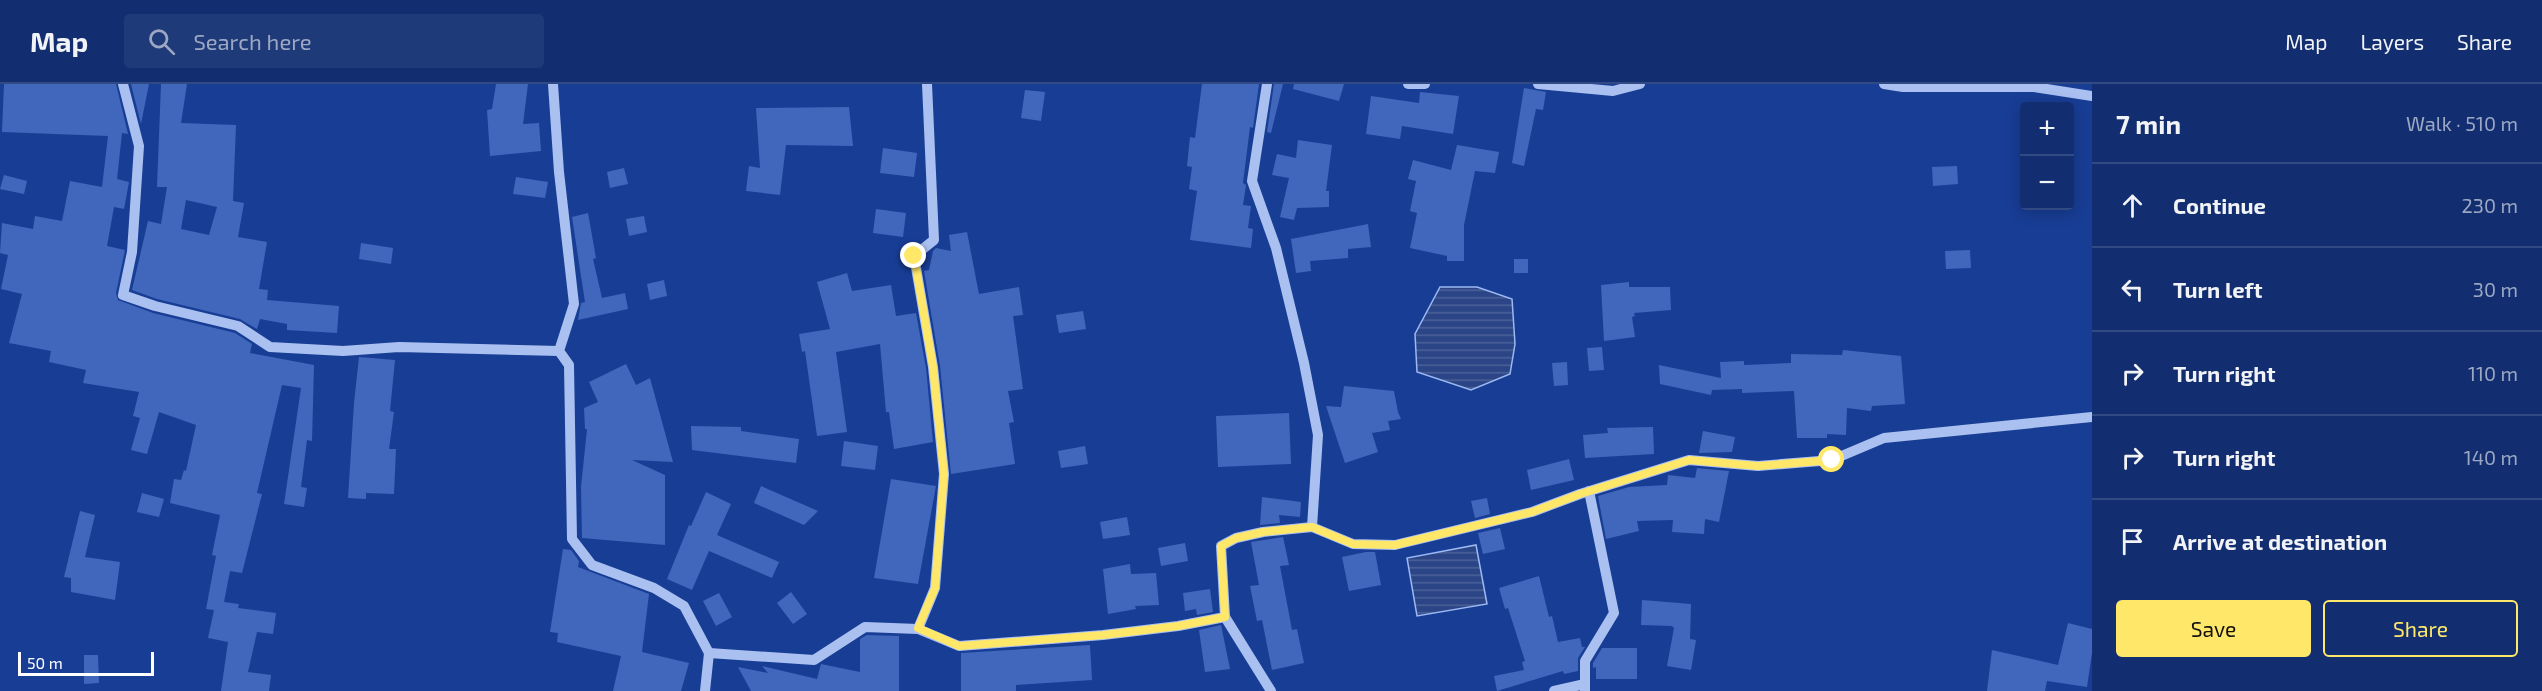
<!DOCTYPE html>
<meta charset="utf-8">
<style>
body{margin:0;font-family:"Exo 2",sans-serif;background:#1f3a78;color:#f1f3f6}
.controls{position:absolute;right:18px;top:18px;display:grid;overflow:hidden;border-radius:6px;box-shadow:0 3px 15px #0003}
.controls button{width:54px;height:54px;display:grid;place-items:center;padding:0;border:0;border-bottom:2px solid #314a83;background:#122e70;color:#f1f3f6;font:30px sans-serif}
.scale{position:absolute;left:18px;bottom:15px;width:136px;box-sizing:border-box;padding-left:6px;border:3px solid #fff;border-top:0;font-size:16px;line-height:21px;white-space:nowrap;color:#fff;-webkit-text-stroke:4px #183d95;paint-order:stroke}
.stop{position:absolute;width:18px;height:18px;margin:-14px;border:4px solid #ffe869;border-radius:50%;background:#fff}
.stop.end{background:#ffe869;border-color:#fff;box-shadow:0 2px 6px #0008}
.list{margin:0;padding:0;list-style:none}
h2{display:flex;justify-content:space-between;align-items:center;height:78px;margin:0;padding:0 24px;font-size:26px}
h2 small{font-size:20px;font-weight:400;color:#9ca8c3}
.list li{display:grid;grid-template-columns:39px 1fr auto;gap:18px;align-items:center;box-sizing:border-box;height:84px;padding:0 24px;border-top:2px solid #314a83}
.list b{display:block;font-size:22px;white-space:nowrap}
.list em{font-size:20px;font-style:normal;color:#9ca8c3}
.actions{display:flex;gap:12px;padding:18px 24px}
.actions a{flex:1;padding:14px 0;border:2px solid #ffe869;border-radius:6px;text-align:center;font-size:21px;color:#ffe869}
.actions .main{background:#ffe869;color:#111}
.icon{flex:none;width:33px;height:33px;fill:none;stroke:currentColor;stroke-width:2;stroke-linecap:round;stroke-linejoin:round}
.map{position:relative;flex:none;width:2092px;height:607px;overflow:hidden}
header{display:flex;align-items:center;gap:36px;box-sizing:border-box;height:84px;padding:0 30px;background:#122e70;border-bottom:2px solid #314a83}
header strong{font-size:28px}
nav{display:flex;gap:33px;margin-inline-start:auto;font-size:21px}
.search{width:420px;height:54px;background:#1f3a78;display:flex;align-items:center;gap:15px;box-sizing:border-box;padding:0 21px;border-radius:6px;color:#9ca8c3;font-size:22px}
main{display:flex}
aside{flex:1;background:#122e70}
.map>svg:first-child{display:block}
</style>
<header>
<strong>Map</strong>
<div class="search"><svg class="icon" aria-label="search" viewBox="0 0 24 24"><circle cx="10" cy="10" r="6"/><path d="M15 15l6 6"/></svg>Search here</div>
<nav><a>Map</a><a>Layers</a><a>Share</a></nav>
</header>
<main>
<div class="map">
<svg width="2092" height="607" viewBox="0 0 2092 607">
<defs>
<pattern id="water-rules" width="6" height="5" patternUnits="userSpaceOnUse" patternTransform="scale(1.5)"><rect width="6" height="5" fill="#2b4587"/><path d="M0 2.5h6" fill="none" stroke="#4b6199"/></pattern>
</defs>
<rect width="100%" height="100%" fill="#183d95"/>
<g fill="url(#water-rules)" stroke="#9cb9f3" stroke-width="1.5">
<path d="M 1440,203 L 1477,203 L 1512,215 L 1515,260 L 1510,290 L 1471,306 L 1417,288 L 1415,250 Z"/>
<path d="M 1476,461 L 1487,520 L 1417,532 L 1407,474 Z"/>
</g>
<g fill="#4167bc" fill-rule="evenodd">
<path d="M 4,0 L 116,0 L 128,50 L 122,49 L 117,95 L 129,98 L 124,125 L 114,123 L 107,162 L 125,166 L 116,209 L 118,216 L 153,229 L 235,249 L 252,260 L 250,269 L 314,281 L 312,357 L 307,356 L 301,403 L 307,404 L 304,423 L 284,420 L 301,304 L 282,301 L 257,409 L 262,410 L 242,489 L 230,487 L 224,518 L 239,520 L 238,524 L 276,529 L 273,550 L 257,548 L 248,588 L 271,591 L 269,607 L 221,607 L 228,558 L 208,554 L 214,526 L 206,525 L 216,472 L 212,471 L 220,431 L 170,419 L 174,395 L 181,396 L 184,386 L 186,387 L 196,341 L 159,328 L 147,370 L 131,366 L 140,334 L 133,332 L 139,308 L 83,299 L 86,286 L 49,278 L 51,267 L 9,259 L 22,210 L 1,205 L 8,171 L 0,169 L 2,139 L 33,145 L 35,132 L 62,137 L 70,97 L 102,103 L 108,52 L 2,48 Z"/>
<path d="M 131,0 L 149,0 L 141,40 Z"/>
<path d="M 161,0 L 187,0 L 181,39 L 236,41 L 233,117 L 244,119 L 238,153 L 267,158 L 259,205 L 268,206 L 267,216 L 339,222 L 337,249 L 287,246 L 287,240 L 260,235 L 257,245 L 240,235 L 157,215 L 132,206 L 148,137 L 161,140 L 167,103 L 157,103 ZM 186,116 L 217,123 L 209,151 L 181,145 Z"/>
<path d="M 496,0 L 528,0 L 523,40 L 539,39 L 541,67 L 490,72 L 487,26 L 492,25 Z"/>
<path d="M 1202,0 L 1259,0 L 1253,44 L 1250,43 L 1243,99 L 1246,101 L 1243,121 L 1251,122 L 1248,144 L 1253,145 L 1251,164 L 1190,156 L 1197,107 L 1189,105 L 1192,83 L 1187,82 L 1190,53 L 1195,54 Z"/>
<path d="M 1274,0 L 1283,0 L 1271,49 L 1267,48 Z"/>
<path d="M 1294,0 L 1344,0 L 1339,17 L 1293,5 Z"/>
<path d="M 1524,4 L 1546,8 L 1543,26 L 1536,25 L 1524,82 L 1512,79 Z"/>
<path d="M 1025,6 L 1045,8 L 1041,37 L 1021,34 Z"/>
<path d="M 1420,8 L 1459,12 L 1453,50 L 1402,42 L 1400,55 L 1366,50 L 1371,12 L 1419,19 Z"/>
<path d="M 849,23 L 853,62 L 786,61 L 780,111 L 746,107 L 749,82 L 760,84 L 756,24 Z"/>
<path d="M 1298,56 L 1332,61 L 1326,107 L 1329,107 L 1329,123 L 1297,124 L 1294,136 L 1280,133 L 1289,94 L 1272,91 L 1277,70 L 1296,74 Z"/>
<path d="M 1457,61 L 1499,68 L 1495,89 L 1475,87 L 1464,141 L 1464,177 L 1447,177 L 1447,172 L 1410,164 L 1417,129 L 1410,127 L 1416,97 L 1408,95 L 1413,76 L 1451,86 Z"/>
<path d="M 883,64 L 917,69 L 914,93 L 880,89 Z"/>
<path d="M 1957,82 L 1958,100 L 1933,102 L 1932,83 Z"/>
<path d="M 624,84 L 628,100 L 610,104 L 607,88 Z"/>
<path d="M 4,91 L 27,97 L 24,110 L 0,105 Z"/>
<path d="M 516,93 L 548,98 L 545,114 L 513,110 Z"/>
<path d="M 876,125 L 906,129 L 903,153 L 873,149 Z"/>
<path d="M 588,129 L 596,174 L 593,175 L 602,214 L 625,209 L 628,225 L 578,236 L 581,219 L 585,218 L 572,133 Z"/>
<path d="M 644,132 L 647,148 L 629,152 L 626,135 Z"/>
<path d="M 1368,140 L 1371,163 L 1348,165 L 1348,174 L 1310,177 L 1311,187 L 1296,189 L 1291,155 Z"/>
<path d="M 967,148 L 979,210 L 1019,203 L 1023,231 L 1013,232 L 1023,305 L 1008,307 L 1014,338 L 1009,339 L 1015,380 L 951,390 L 940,282 L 924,187 L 929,186 L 933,167 L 936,164 L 951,167 L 949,151 Z"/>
<path d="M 361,159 L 393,164 L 391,180 L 359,175 Z"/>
<path d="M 1970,166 L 1971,184 L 1946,185 L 1945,167 Z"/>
<rect x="1514" y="175" width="14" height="14"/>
<path d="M 847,189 L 852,207 L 891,201 L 896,232 L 916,229 L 926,284 L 933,358 L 894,365 L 889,328 L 886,328 L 880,260 L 836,268 L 847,348 L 817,352 L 805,267 L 802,268 L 799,250 L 830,245 L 817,198 Z"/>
<path d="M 664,196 L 667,212 L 650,216 L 647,200 Z"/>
<path d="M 1629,198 L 1629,203 L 1670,203 L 1671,226 L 1634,229 L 1635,232 L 1632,233 L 1635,253 L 1604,257 L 1601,201 Z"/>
<path d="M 1083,227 L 1086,245 L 1059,249 L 1056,231 Z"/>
<path d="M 1602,263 L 1604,286 L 1589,287 L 1587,264 Z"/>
<path d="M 1843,266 L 1901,272 L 1905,320 L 1872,322 L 1871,327 L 1847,324 L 1846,351 L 1827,350 L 1827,354 L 1797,354 L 1794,307 L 1742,309 L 1742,305 L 1712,306 L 1711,311 L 1660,300 L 1659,281 L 1721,294 L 1720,278 L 1744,277 L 1744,281 L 1791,279 L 1791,270 L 1842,271 Z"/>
<path d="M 359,273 L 395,276 L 390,327 L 394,328 L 389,365 L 396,365 L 394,410 L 366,409 L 366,415 L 348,414 L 354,319 Z"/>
<path d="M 1567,278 L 1568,301 L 1554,302 L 1552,279 Z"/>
<path d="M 626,280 L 636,301 L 650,294 L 673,378 L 632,376 L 665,391 L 665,461 L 582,454 L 581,403 L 587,345 L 585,345 L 584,324 L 598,318 L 589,298 Z"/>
<path d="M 1344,302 L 1394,307 L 1398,328 L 1401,335 L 1388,337 L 1390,346 L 1372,349 L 1378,368 L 1345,379 L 1326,322 L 1341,323 Z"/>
<path d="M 1289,329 L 1291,380 L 1218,383 L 1216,332 Z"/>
<path d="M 691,342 L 741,343 L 741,347 L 799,355 L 796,379 L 692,366 Z"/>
<path d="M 1653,343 L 1654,370 L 1585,374 L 1583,351 L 1608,349 L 1607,344 Z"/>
<path d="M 1703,347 L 1735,353 L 1732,368 L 1699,369 Z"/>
<path d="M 844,357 L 878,362 L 875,386 L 841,382 Z"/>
<path d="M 1085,362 L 1088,380 L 1061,384 L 1058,367 Z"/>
<path d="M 1569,375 L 1574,396 L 1531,406 L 1527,386 Z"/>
<path d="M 1697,384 L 1729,387 L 1719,438 L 1705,435 L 1704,450 L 1672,448 L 1673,436 L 1637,437 L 1639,447 L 1606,455 L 1598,412 L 1629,403 L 1667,401 L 1668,391 L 1695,394 Z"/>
<path d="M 891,395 L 936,402 L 918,500 L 874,494 Z"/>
<path d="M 761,402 L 818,427 L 804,441 L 754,419 Z"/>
<path d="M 706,408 L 731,420 L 717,451 L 779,478 L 772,494 L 709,467 L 692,506 L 667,495 L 689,441 L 691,442 Z"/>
<path d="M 142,409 L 164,415 L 159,433 L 137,428 Z"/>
<path d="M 1262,413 L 1301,418 L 1300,433 L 1279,431 L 1280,439 L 1260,441 Z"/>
<path d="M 1487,414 L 1490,430 L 1475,434 L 1471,417 Z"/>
<path d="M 80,427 L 95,431 L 85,473 L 120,478 L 115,516 L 71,508 L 71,494 L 64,493 Z"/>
<path d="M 1127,433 L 1130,451 L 1103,455 L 1100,438 Z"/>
<path d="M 1500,444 L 1505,465 L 1483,470 L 1478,449 Z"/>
<path d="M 1283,453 L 1289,481 L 1280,482 L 1292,546 L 1297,545 L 1304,579 L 1272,586 L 1262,536 L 1257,537 L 1250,502 L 1259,501 L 1251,458 Z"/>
<path d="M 1185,459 L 1188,477 L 1161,482 L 1158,464 Z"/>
<path d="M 563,465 L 571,466 L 579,477 L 578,483 L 649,510 L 642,568 L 689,579 L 681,607 L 613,607 L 621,572 L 557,558 L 558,549 L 550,548 Z"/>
<path d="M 1366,468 L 1375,468 L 1381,501 L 1349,507 L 1342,473 Z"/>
<path d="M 1130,480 L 1131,490 L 1156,489 L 1159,521 L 1135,522 L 1136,525 L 1108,530 L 1103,485 Z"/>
<path d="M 1539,492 L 1549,533 L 1552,532 L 1558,558 L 1580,554 L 1582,563 L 1585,563 L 1578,574 L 1578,587 L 1564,590 L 1563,587 L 1497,607 L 1494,592 L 1524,586 L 1522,578 L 1525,577 L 1508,524 L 1505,525 L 1499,504 Z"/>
<path d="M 1210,505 L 1213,528 L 1197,531 L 1196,525 L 1185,527 L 1183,509 Z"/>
<path d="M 791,508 L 807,530 L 793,540 L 777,519 Z"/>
<path d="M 719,509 L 732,533 L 716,542 L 703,517 Z"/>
<path d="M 1642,516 L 1691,520 L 1690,555 L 1696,556 L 1691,586 L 1667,582 L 1674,544 L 1672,542 L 1641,541 Z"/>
<path d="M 2068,539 L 2092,545 L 2092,569 L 2087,603 L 2047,597 L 2045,607 L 1987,607 L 1992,566 L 2058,581 Z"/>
<path d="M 1221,541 L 1230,585 L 1205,588 L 1199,546 Z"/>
<path d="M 867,551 L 899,552 L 899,607 L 751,607 L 738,583 L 768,589 L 762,582 L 817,595 L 821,580 L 860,588 L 860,555 Z"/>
<path d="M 1090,561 L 1092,596 L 1016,601 L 1016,607 L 961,607 L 961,569 Z"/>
<path d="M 1602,564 L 1637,564 L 1637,595 L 1596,595 L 1596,583 L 1593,584 L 1593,579 Z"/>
<path d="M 84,571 L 98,571 L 99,599 L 84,600 Z"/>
</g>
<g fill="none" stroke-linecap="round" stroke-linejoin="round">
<g stroke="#aac0f0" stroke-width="10">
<path d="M 123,0 L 139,62 L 132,168 L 123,211 L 155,222 L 238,242 L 270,263 L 343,267 L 399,263 L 559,267"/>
<path d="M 553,0 L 559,88 L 574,220 L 559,267 L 569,281 L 572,455 L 592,481 L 654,504 L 684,522 L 709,569 L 705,607"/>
<path d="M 1267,0 L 1252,97 L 1276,164 L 1304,279 L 1318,351 L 1312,443"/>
<path d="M 1408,0 L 1425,0"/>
<path d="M 1538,0 L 1613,7 L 1640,0"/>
<path d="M 1884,0 L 1903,3 L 2034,3 L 2092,12"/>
<path d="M 1225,533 L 1271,607"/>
<path d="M 918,545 L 935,504 L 944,390 L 933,283 L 914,172 L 934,156 L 927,0"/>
<path d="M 709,569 L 814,576 L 865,543 L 918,545 L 959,562 L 1103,551 L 1178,542 L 1225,533 L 1221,462 L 1236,454 L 1263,448 L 1312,443 L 1353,460 L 1395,461 L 1532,428 L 1580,410 L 1689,376 L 1758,382 L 1832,376 L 1884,354 L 2092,333"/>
<path d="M 1554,607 L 1585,600"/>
<path d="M 1585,607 L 1585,577 L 1614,529 L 1589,407"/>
</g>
</g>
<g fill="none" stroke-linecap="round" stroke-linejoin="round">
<path stroke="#ffe869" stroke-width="8" d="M 914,172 L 933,283 L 944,390 L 935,504 L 918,544 L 959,562 L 1103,551 L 1178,542 L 1225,533 L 1221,462 L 1236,454 L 1263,448 L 1312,443 L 1353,460 L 1395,461 L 1532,428 L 1580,410 L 1689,376 L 1758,382 L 1832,376"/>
</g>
</svg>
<div class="controls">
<button>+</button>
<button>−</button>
</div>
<div class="scale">50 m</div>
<div class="stop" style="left:1832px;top:376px"></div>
<div class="stop end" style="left:914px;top:172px"></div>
</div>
<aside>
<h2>7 min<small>Walk · 510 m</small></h2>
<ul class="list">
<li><svg class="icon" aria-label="ahead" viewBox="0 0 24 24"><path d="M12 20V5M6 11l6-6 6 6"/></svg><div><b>Continue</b></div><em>230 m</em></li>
<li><svg class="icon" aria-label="left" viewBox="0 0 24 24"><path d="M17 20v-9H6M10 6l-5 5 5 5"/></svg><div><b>Turn left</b></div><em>30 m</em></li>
<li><svg class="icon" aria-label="right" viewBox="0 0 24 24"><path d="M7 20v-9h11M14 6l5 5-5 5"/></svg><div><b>Turn right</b></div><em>110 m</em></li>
<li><svg class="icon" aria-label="right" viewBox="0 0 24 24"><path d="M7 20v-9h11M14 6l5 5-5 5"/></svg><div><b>Turn right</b></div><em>140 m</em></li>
<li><svg class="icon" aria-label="arrive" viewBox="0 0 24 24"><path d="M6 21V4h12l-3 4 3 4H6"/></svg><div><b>Arrive at destination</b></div></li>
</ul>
<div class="actions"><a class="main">Save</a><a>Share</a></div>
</aside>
</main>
